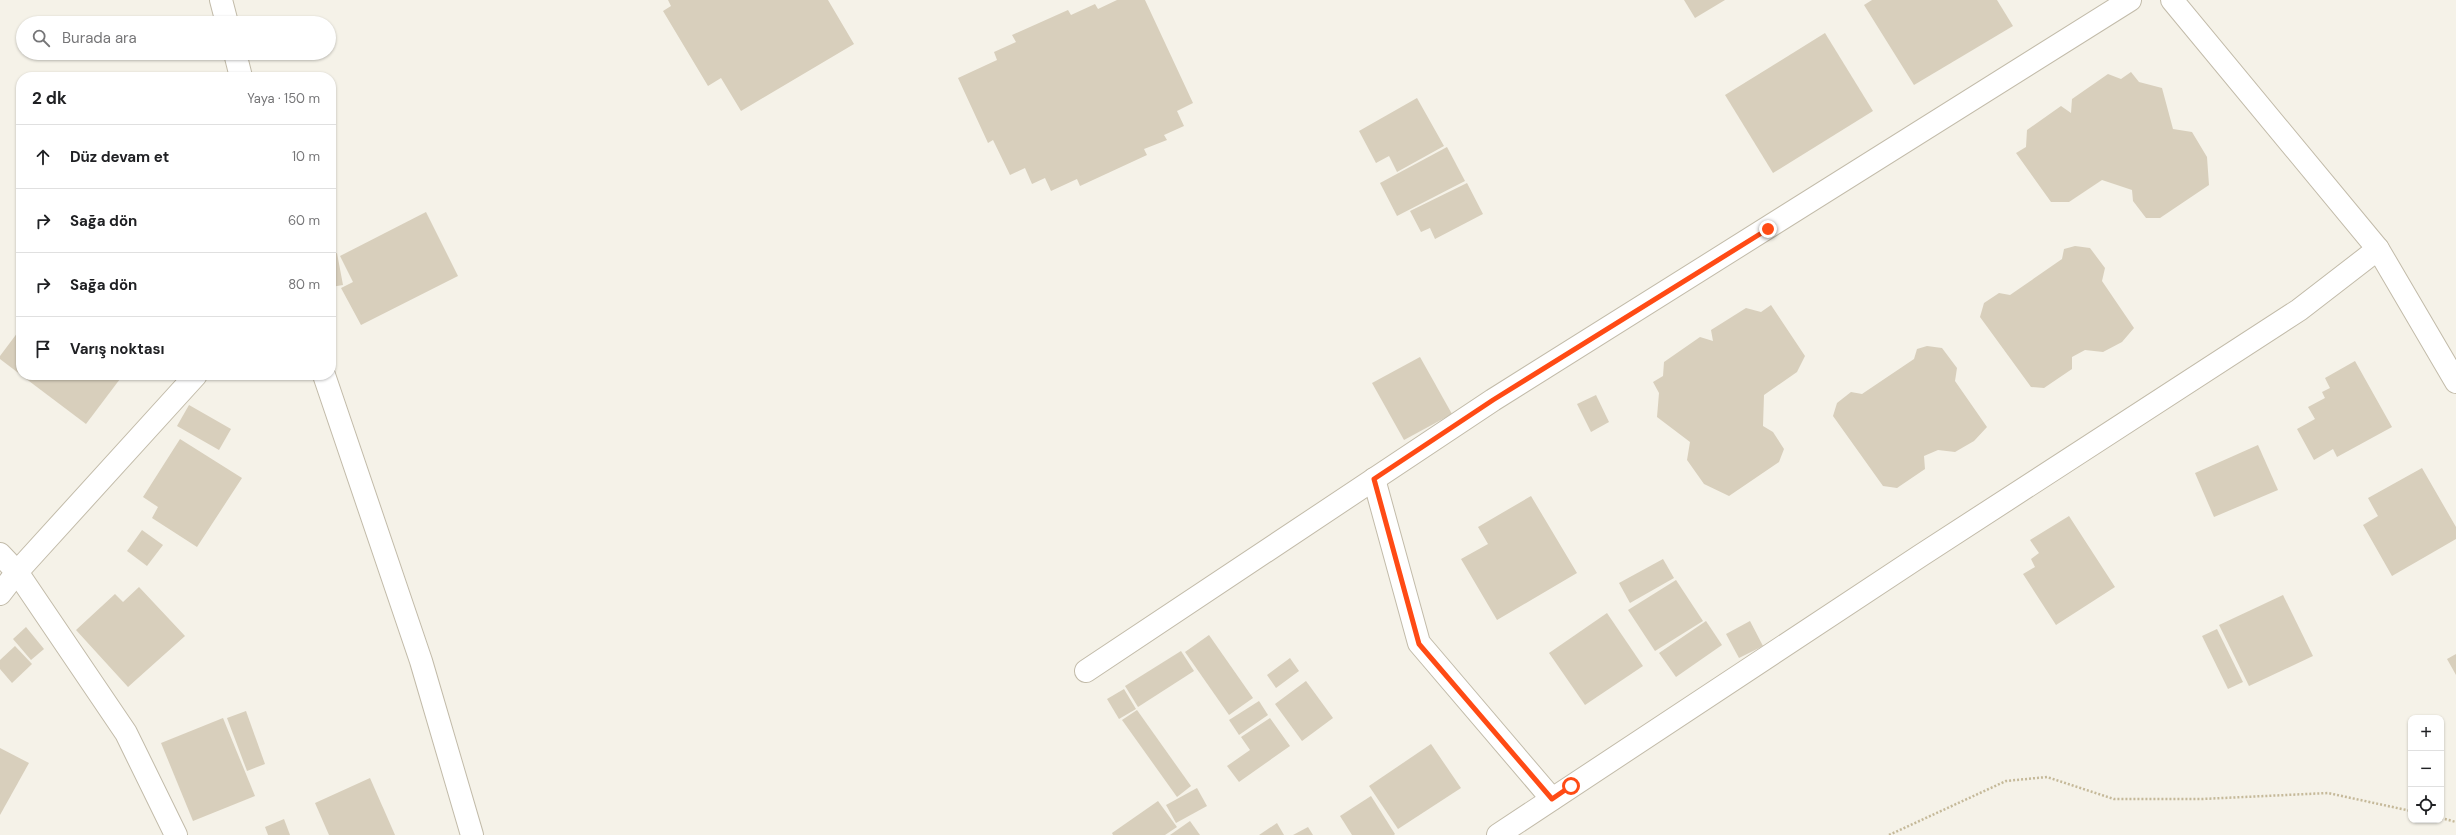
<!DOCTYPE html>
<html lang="tr">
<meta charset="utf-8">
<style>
body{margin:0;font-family:"DM Sans",sans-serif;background:#f2f2f2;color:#202124}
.controls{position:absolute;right:12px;bottom:12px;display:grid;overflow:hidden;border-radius:8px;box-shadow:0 1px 3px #0004}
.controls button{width:36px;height:36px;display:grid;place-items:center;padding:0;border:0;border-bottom:1px solid #e0e0e0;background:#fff;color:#202124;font:20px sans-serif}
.stop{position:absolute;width:12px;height:12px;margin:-9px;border:3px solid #ff4b15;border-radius:50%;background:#fff}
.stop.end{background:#ff4b15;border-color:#fff;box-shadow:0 1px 4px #0008}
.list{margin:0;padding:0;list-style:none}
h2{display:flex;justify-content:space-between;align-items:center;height:52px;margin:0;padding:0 16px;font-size:17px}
h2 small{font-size:13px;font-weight:400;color:#757577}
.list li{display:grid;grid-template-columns:26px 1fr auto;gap:12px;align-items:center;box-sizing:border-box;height:64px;padding:0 16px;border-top:1px solid #e0e0e0}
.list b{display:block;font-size:15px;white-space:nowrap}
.list em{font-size:13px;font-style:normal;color:#757577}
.icon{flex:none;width:22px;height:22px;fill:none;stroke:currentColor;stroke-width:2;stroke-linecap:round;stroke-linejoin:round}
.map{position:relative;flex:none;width:2456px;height:835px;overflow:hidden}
.search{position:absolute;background:#fff;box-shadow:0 1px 3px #0004;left:16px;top:16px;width:320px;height:44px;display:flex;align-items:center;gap:10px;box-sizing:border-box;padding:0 14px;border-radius:22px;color:#757577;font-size:15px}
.panel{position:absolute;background:#fff;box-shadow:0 1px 3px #0004;left:16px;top:72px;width:320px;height:308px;border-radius:16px}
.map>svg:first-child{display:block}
</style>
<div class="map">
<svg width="2456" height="835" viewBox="0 0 2456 835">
<rect width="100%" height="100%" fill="#f5f2e8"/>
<g fill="#d8cfbc">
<path d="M 668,0 L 828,0 L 854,44 L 741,111 L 721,78 L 708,86 L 663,11 L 671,6 Z"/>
<path d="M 1117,0 L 1145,0 L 1193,103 L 1177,111 L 1184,126 L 1164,135 L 1167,140 L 1144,149 L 1147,155 L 1080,186 L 1077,179 L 1051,191 L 1045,178 L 1032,184 L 1025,168 L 1010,175 L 993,140 L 988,143 L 958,78 L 997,60 L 994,52 L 1016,42 L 1012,35 L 1068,10 L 1071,15 L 1095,4 L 1098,9 Z"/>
<path d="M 1684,0 L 1725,0 L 1695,18 Z"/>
<path d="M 1872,0 L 1997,0 L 2013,26 L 1914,85 L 1864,5 Z"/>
<path d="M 1825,33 L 1873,111 L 1773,173 L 1725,95 Z"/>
<path d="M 2131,72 L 2139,82 L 2162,88 L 2173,129 L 2192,132 L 2207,157 L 2209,185 L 2160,218 L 2146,218 L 2133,201 L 2132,190 L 2102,180 L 2069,202 L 2051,202 L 2016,153 L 2026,147 L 2027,130 L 2061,106 L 2071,113 L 2072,99 L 2108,74 L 2121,79 Z"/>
<path d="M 1417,98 L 1444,146 L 1397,172 L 1389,156 L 1376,163 L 1359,131 Z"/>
<path d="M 1447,147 L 1465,181 L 1397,216 L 1380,183 Z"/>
<path d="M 1467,183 L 1483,214 L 1435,239 L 1430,228 L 1421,232 L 1410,211 Z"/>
<path d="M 426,212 L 458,276 L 361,325 L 341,288 L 353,282 L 340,256 Z"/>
<path d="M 2075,246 L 2090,248 L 2105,268 L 2102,281 L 2134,328 L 2122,342 L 2103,352 L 2085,350 L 2072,357 L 2072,369 L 2044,388 L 2031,387 L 1980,317 L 1984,303 L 1999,293 L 2010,295 L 2062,259 L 2064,249 Z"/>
<path d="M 337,253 L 343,285 L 331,287 L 331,254 Z"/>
<path d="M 1771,305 L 1805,356 L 1797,372 L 1764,395 L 1763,426 L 1773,432 L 1784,449 L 1779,462 L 1729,496 L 1704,484 L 1687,460 L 1690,442 L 1657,417 L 1659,393 L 1653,382 L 1663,376 L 1664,362 L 1700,337 L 1713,341 L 1711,330 L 1746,308 L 1761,312 Z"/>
<path d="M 21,328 L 21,375 L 0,359 L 0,356 Z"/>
<path d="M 1927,346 L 1942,348 L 1957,368 L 1955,381 L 1987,427 L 1974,441 L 1955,452 L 1938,450 L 1924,456 L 1925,469 L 1897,488 L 1883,486 L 1833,416 L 1837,403 L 1851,392 L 1862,394 L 1914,359 L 1917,349 Z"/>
<path d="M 1420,357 L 1452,414 L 1404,440 L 1372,383 Z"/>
<path d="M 2355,361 L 2392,427 L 2337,457 L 2333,449 L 2314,460 L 2297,429 L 2315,419 L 2308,407 L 2325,398 L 2322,392 L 2330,388 L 2325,378 Z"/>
<path d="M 21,375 L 123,375 L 86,424 Z"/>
<path d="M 1596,395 L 1609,422 L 1591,432 L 1577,404 Z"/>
<path d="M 189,405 L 231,429 L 219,450 L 177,426 Z"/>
<path d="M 180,439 L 242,478 L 197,547 L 152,518 L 158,507 L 143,497 Z"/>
<path d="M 2258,445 L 2278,490 L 2214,517 L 2195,473 Z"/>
<path d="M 2422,468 L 2456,527 L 2456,539 L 2392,576 L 2363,525 L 2378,516 L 2368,498 Z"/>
<path d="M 1531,496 L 1577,573 L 1497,620 L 1461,559 L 1488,544 L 1478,527 Z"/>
<path d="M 2069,516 L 2115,587 L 2056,625 L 2023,574 L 2035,567 L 2031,559 L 2039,553 L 2030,540 Z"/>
<path d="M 142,530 L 163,545 L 147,566 L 127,551 Z"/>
<path d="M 1663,559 L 1674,578 L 1630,603 L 1619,583 Z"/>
<path d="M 1676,580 L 1703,621 L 1655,651 L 1628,610 Z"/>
<path d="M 139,587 L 185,636 L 128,687 L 76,630 L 115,594 L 123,602 Z"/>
<path d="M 2283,595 L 2313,656 L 2249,686 L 2219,625 Z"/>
<path d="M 1607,613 L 1643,666 L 1585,705 L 1549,653 Z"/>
<path d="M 1706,621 L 1722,645 L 1676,677 L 1659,653 Z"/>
<path d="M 1750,621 L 1763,646 L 1739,658 L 1726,634 Z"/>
<path d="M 26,627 L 44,649 L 31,660 L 13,639 Z"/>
<path d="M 2217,629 L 2243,682 L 2228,689 L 2202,636 Z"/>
<path d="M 1209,635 L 1253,698 L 1229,715 L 1185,652 Z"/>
<path d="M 15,646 L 32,664 L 12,683 L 0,669 L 0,660 Z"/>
<path d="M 1181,651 L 1194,671 L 1138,707 L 1125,686 Z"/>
<path d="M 2456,654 L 2456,675 L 2447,659 Z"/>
<path d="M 1290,658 L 1299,671 L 1276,688 L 1267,675 Z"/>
<path d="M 1306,681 L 1333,718 L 1302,741 L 1275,704 Z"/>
<path d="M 1124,689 L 1136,709 L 1119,719 L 1107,699 Z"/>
<path d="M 1259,701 L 1268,715 L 1239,735 L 1229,720 Z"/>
<path d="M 1137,710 L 1191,786 L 1177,797 L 1122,720 Z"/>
<path d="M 246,711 L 265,764 L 247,771 L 227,718 Z"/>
<path d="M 223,718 L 255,796 L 193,821 L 161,743 Z"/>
<path d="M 1270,718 L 1290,746 L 1239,782 L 1227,766 L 1250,750 L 1241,737 Z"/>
<path d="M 1431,744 L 1461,788 L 1398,829 L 1369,786 Z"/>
<path d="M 0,748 L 29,763 L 0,815 Z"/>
<path d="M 370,778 L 395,835 L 329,835 L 315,803 Z"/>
<path d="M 1197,788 L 1207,806 L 1176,823 L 1166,805 Z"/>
<path d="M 1371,796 L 1395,834 L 1394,835 L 1352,835 L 1340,816 Z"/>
<path d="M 1158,801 L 1177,827 L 1165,835 L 1113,835 L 1112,833 Z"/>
<path d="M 284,819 L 290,835 L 268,835 L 265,827 Z"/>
<path d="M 1190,821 L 1200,835 L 1170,835 Z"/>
<path d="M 1277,823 L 1284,835 L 1259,835 Z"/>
<path d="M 1308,827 L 1313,835 L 1293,835 Z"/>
</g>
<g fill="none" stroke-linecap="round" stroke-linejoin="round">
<defs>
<g id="minor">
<path d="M 221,0 L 227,23"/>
<path d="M 2172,0 L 2378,249 L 2456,382"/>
<path d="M 235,53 L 241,77"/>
<path d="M 324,375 L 421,661 L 472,835"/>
<path d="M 1374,479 L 1419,643 L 1552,799"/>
<path d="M 0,554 L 17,572 L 126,733 L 176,835"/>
<path d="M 0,594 L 17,572 L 196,375"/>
<path d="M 1086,671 L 1493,400 L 2130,0"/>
<path d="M 1498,835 L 1920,556 L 2299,310 L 2378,249"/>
</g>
</defs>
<use href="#minor" stroke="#c2bba9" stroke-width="24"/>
<g stroke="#c5b999" stroke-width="2.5" stroke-dasharray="2 2" stroke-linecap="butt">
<path d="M 2441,818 L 2456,822"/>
<path d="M 1889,835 L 2006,781 L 2047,777 L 2114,799 L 2202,799 L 2328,793 L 2411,811"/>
</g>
<use href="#minor" stroke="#fff" stroke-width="22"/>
</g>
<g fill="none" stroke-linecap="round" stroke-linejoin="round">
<path stroke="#ff4b15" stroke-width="5" d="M 1571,786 L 1552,799 L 1419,644 L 1374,479 L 1493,400 L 1768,229"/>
</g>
</svg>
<div class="controls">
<button>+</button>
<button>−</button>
<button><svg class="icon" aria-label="locate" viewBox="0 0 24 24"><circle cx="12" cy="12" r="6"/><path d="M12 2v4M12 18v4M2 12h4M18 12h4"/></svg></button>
</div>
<div class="stop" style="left:1571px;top:786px"></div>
<div class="stop end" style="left:1768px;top:229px"></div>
<div class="search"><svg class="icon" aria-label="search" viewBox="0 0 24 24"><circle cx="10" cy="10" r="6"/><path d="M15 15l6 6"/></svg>Burada ara</div>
<section class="panel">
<h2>2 dk<small>Yaya · 150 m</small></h2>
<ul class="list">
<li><svg class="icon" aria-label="ahead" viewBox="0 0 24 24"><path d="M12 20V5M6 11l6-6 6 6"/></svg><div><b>Düz devam et</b></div><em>10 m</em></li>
<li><svg class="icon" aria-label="right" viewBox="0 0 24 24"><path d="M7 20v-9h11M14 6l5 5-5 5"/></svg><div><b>Sağa dön</b></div><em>60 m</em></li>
<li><svg class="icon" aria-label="right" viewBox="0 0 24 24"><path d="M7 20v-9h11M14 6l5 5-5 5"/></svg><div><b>Sağa dön</b></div><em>80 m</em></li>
<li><svg class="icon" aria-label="arrive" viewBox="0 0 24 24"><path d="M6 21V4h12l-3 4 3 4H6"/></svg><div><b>Varış noktası</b></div></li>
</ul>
</section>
</div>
